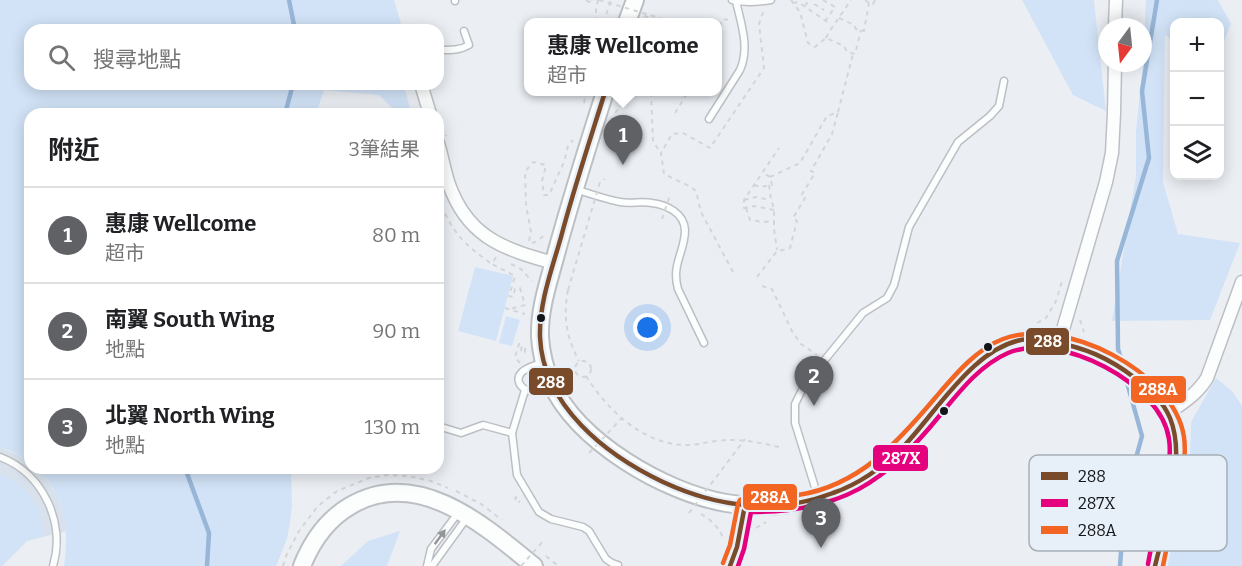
<!DOCTYPE html>
<html lang="zh-TW">
<meta charset="utf-8">
<style>
body{margin:0;font-family:Bitter,"Noto Sans TC",serif;background:#f6f6f6;color:#202124}
.controls{position:absolute;right:18px;top:18px;display:grid;overflow:hidden;border-radius:12px;box-shadow:0 3px 15px #0003}
.controls button{width:54px;height:54px;display:grid;place-items:center;padding:0;border:0;border-bottom:2px solid #e0e0e0;background:#fff;color:#202124;font:30px sans-serif}
.compass{position:absolute;left:1098px;top:18px;width:54px;height:54px;border-radius:50%;background:#fff;box-shadow:0 3px 15px #0003;rotate:195deg}
.you{position:absolute;left:648px;top:328px;width:21px;height:21px;margin:-15px;border:4px solid #fff;border-radius:50%;background:#1a73e8;box-shadow:0 0 0 9px #1a73e833}
.badge{display:grid;place-items:center;width:39px;height:39px;border-radius:50%;background:#5f6165;color:#fff;font-size:20px;font-weight:700}
.pin{position:absolute;translate:-50% -50px;filter:drop-shadow(0 2px 3px #0008)}
.pin::after{content:'';position:absolute;top:32px;width:21px;height:18px;background:inherit;clip-path:polygon(0 0,100% 0,50% 100%)}
.popup{position:absolute;left:524px;top:18px;width:198px;height:78px;box-sizing:border-box;display:grid;place-content:center;border-radius:12px;background:#fff;filter:drop-shadow(0 2px 4px #0005);font-size:20px;white-space:nowrap;color:#757577}
.popup b{font-size:22px;color:#202124}
.popup::after{content:'';position:absolute;left:50%;top:100%;margin-left:-12px;border:12px solid transparent;border-top-color:#fff}
.list{margin:0;padding:0;list-style:none}
h2{display:flex;justify-content:space-between;align-items:center;height:78px;margin:0;padding:0 24px;font-size:26px}
h2 small{font-size:20px;font-weight:400;color:#757577}
.list li{display:grid;grid-template-columns:39px 1fr auto;gap:18px;align-items:center;box-sizing:border-box;height:96px;padding:0 24px;border-top:2px solid #e0e0e0}
.list b{display:block;font-size:22px;white-space:nowrap}
.list p{margin:0;font-size:20px;white-space:nowrap;color:#757577}
.list em{font-size:20px;font-style:normal;color:#757577}
.icon{flex:none;width:33px;height:33px;fill:none;stroke:currentColor;stroke-width:2;stroke-linecap:round;stroke-linejoin:round}
.map{position:relative;flex:none;width:1242px;height:566px;overflow:hidden}
.search{position:absolute;background:#fff;box-shadow:0 3px 15px #0003;left:24px;top:24px;width:420px;height:66px;display:flex;align-items:center;gap:15px;box-sizing:border-box;padding:0 21px;border-radius:18px;color:#757577;font-size:22px}
.panel{position:absolute;background:#fff;box-shadow:0 3px 15px #0003;left:24px;top:108px;width:420px;height:366px;border-radius:18px}
.map>svg:first-child{display:block}
</style>
<div class="map">
<svg width="1242" height="566" viewBox="0 0 1242 566">
<rect width="100%" height="100%" fill="#ebeff4"/>
<path fill="#d9e2ec" d="M 0,447 L 24,458 L 30,462 L 30,468 L 37,468 L 43,474 L 57,495 L 65,518 L 67,531 L 27,541 L 2,566 L 0,566 Z"/>
<g fill="#d2e3f7">
<path d="M 0,0 L 394,0 L 401,23 L 394,30 L 30,30 L 30,84 L 399,84 L 405,90 L 411,112 L 407,114 L 398,114 L 379,95 L 324,90 L 316,114 L 30,114 L 30,462 L 13,452 L 0,447 Z"/>
<path d="M 1022,0 L 1094,0 L 1106,111 L 1073,95 Z"/>
<path d="M 1146,0 L 1218,0 L 1231,24 L 1220,51 L 1220,22 L 1174,22 L 1174,41 L 1165,35 L 1163,182 L 1178,234 L 1240,243 L 1210,320 L 1112,321 L 1136,176 L 1136,130 L 1143,63 Z"/>
<path d="M 475,267 L 513,276 L 496,341 L 458,331 Z"/>
<path d="M 506,316 L 520,320 L 512,346 L 499,343 Z"/>
<path d="M 1216,378 L 1233,392 L 1242,406 L 1242,566 L 1166,566 L 1189,495 L 1191,422 Z"/>
<path d="M 37,468 L 291,468 L 292,505 L 290,522 L 287,539 L 276,566 L 64,566 C 69,526 66,498 37,468 Z"/>
<path d="M 0,473 C 28,486 42,505 44,536 L 27,541 L 2,566 L 0,566 Z"/>
<path d="M 400,531 L 387,566 L 341,566 L 368,541 Z"/>
</g>
<g fill="none" stroke-linecap="round" stroke-linejoin="round">
<g stroke="#98b7d8" stroke-width="4.5">
<path d="M 289,0 L 295,30"/>
<path d="M 285,114 L 293,84"/>
<path d="M 1122,362 L 1118,349 L 1117,261 L 1149,158 L 1142,91 L 1157,0"/>
<path d="M 185,468 L 209,533 L 207,566"/>
<path d="M 1120,566 L 1125,498 L 1142,436 L 1126,379"/>
</g>
<defs>
<g id="lane">
<path d="M 455,0 L 455,1"/>
<path d="M 732,0 C 744,3 759,2 771,0"/>
<path d="M 438,50 C 448,50 459,51 469,45 L 464,31"/>
<path d="M 709,119 L 740,70 C 750,47 741,24 736,1"/>
<path d="M 575,189 C 590,194 605,199 620,202 C 630,204 642,201 652,203 C 667,205 684,213 685,230 C 685,252 671,264 678,289 L 704,343"/>
<path d="M 542,363 C 536,365 527,367 522,372 C 514,380 521,389 530,391 L 551,384"/>
<path d="M 525,390 L 512,433 L 517,475 L 539,512 L 551,519 L 583,527 L 589,531 L 606,559 L 612,563 L 618,565"/>
<path d="M 438,426 L 461,433 L 483,425 L 512,433"/>
<path d="M 0,457 C 43,473 66,523 53,566"/>
<path d="M 818,497 L 795,423 L 795,404 L 805,384 L 863,313 L 887,298 L 894,285 L 909,227 L 958,142 L 990,116 L 999,106 L 1004,81"/>
<path d="M 427,566 L 431,549 L 458,513"/>
<path d="M 432,566 L 466,519"/>
</g>
<g id="street">
<path d="M 1115,27 L 1116,0"/>
<path d="M 421,84 L 430,114"/>
<path d="M 438,143 C 443,159 445,177 452,192 C 472,240 508,250 554,263"/>
<path d="M 1059,343 L 1106,182 L 1112,153 L 1114,113 L 1115,63"/>
<path d="M 1168,413 C 1184,402 1197,394 1207,378 L 1242,282"/>
</g>
<g id="secondary">
<path d="M 627,22 L 635,0"/>
<path d="M 605,92 C 588,145 571,199 556,254 C 549,281 539,308 540,337 C 541,352 545,369 551,383 C 578,442 664,492 726,503 C 765,510 808,505 844,489 C 866,479 886,464 903,447 C 935,414 974,348 1023,340 C 1033,338 1042,340 1053,342 C 1062,343 1073,345 1082,348 C 1097,353 1117,366 1130,374 C 1184,410 1182,449 1169,507 C 1164,527 1160,546 1155,566"/>
<path d="M 302,566 C 312,541 326,520 350,506 C 417,466 484,525 534,566"/>
<path d="M 730,566 L 737,547 L 745,505"/>
</g>
</defs>
<use href="#lane" stroke="#bcc0c4" stroke-width="9"/>
<use href="#street" stroke="#bcc0c4" stroke-width="15"/>
<use href="#secondary" stroke="#bcc0c4" stroke-width="20"/>
<g stroke="#d4d5d6" stroke-width="2" stroke-dasharray="4.5 4.5" stroke-linecap="butt">
<path d="M 587,0 L 587,1 L 592,3 L 592,0"/>
<path d="M 791,0 L 800,12 L 808,43 L 815,47 L 826,38 L 844,46 L 847,52 L 855,54 L 861,30"/>
<path d="M 823,0 L 835,7 L 826,20"/>
<path d="M 865,0 L 869,3 L 873,4 L 875,0"/>
<path d="M 793,3 L 798,2 L 829,23"/>
<path d="M 814,4 L 824,10"/>
<path d="M 805,6 L 809,0"/>
<path d="M 644,16 L 664,21"/>
<path d="M 839,18 L 854,25 L 856,29 L 864,31 L 869,3"/>
<path d="M 596,22 L 596,9 L 598,0"/>
<path d="M 608,22 L 605,18 L 611,0"/>
<path d="M 408,30 L 416,29 L 422,30"/>
<path d="M 718,35 L 722,19 L 730,20"/>
<path d="M 826,38 L 829,32 L 851,0"/>
<path d="M 651,92 L 653,141 L 660,152"/>
<path d="M 584,103 L 586,92"/>
<path d="M 615,113 L 624,103 L 630,92"/>
<path d="M 675,113 L 688,92"/>
<path d="M 770,177 L 800,163 L 827,116 L 838,112 L 853,54"/>
<path d="M 754,185 L 760,187 L 772,185 L 770,177 L 762,172"/>
<path d="M 769,185 L 771,200 C 775,208 774,216 774,225 C 774,233 776,242 777,250"/>
<path d="M 438,197 C 451,231 463,244 492,264"/>
<path d="M 744,200 L 756,197 L 770,200"/>
<path d="M 746,208 L 750,220 L 764,222 L 774,221"/>
<path d="M 774,210 L 754,206 L 744,208 L 744,200 L 779,148"/>
<path d="M 438,217 L 443,210"/>
<path d="M 529,241 L 531,232 L 526,205 L 525,172 L 533,162 L 546,165 L 542,181 L 544,195 L 549,195 L 564,162 L 568,146 L 573,140"/>
<path d="M 532,243 L 538,241 L 546,233"/>
<path d="M 496,257 L 492,264 L 515,276 L 509,296 L 513,297 L 515,289 L 520,288 L 525,305 L 510,309"/>
<path d="M 511,264 L 521,269 L 532,281"/>
<path d="M 733,272 L 701,212 L 696,191 L 691,187 L 664,174 L 661,153 L 672,134 L 683,133 L 710,148 L 764,68 L 759,24 L 763,12 L 765,12"/>
<path d="M 757,277 L 777,251 L 788,249 L 790,248 L 797,221 L 793,218 L 805,198 L 801,196 L 815,173 L 811,171 L 832,134 L 838,112"/>
<path d="M 762,286 L 772,289 L 792,331 L 801,344 L 817,355"/>
<path d="M 568,290 C 563,317 566,336 579,361"/>
<path d="M 505,308 L 525,314"/>
<path d="M 1080,320 L 1084,332"/>
<path d="M 1037,323 L 1046,318 L 1056,301 L 1062,281"/>
<circle cx="583" cy="369" r="8"/>
<path d="M 520,363 L 515,357 L 519,344 L 522,344 L 521,352 L 525,352 L 525,348"/>
<path d="M 586,376 C 608,411 645,446 688,445 C 698,445 706,442 716,441 C 739,438 757,442 779,447"/>
<path d="M 456,491 L 481,504 L 502,520"/>
<path d="M 517,497 L 515,498 L 518,503 L 520,501"/>
<path d="M 701,514 C 711,520 719,527 723,538"/>
<path d="M 756,528 L 766,522"/>
<path d="M 546,556 L 558,566"/>
<path d="M 283,566 L 286,556 L 299,531 L 318,506 L 337,491 L 369,478 L 388,475 L 408,476 L 431,481 L 448,488"/>
</g>
<use href="#lane" stroke="#fcfdfd" stroke-width="6"/>
<use href="#street" stroke="#fcfdfd" stroke-width="12"/>
<use href="#secondary" stroke="#fcfdfd" stroke-width="16"/>
<g stroke="#d4d5d6" stroke-width="2" stroke-dasharray="4.5 4.5" stroke-linecap="butt">
<path d="M 599,0 L 660,18 L 659,22"/>
<path d="M 662,22 L 662,20"/>
<path d="M 438,141 L 447,135"/>
<path d="M 662,219 L 670,195"/>
<path d="M 568,290 L 600,182 L 605,179"/>
<path d="M 589,453 L 622,418"/>
<path d="M 689,513 L 745,439"/>
<path d="M 521,566 L 545,539"/>
</g>
<defs>
<g id="bus-1">
<path d="M 605,92 C 590,140 574,188 561,237 C 552,269 539,303 540,337 C 543,406 606,455 663,482 C 717,507 776,515 833,493 C 859,484 883,467 903,447 C 936,413 976,343 1028,339 C 1037,339 1044,341 1052,342 C 1084,347 1109,358 1135,378 C 1149,389 1163,401 1170,418 C 1187,459 1165,524 1155,566"/>
<path d="M 730,566 L 737,547 L 745,505"/>
</g>
<path id="bus-2" d="M 738,566 L 744,549 L 751,512 C 842,512 885,483 941,414 C 959,392 980,365 1008,353 C 1059,331 1161,383 1169,439 C 1172,459 1166,478 1162,498 C 1157,520 1152,542 1148,564"/>
<path id="bus-3" d="M 723,563 L 730,545 L 738,504 L 740,500 L 744,498 C 762,497 780,497 798,495 C 859,486 898,442 935,398 C 954,376 976,349 1003,339 C 1063,316 1174,371 1184,437 C 1187,460 1181,482 1176,504 C 1172,525 1167,545 1163,566"/>
</defs>
<use href="#bus-1" stroke="#e7eff8" stroke-width="9"/>
<use href="#bus-2" stroke="#e7eff8" stroke-width="9"/>
<use href="#bus-3" stroke="#e7eff8" stroke-width="9"/>
<use href="#bus-1" stroke="#7a4b2a" stroke-width="4.5"/>
<use href="#bus-2" stroke="#e5007d" stroke-width="4.5"/>
<use href="#bus-3" stroke="#f26522" stroke-width="4.5"/>
</g>
<defs><path id="oneway-solid" d="M-6-.8H1V-3.2L6.5 0L1 3.2V.8H-6Z" transform="scale(1.5)"/></defs>
<use fill="#939596" href="#oneway-solid" transform="translate(440 537) rotate(-54)"/>
<g fill="#131518" stroke="#e7eff8" stroke-width="2">
<circle cx="541" cy="318" r="5"/>
<circle cx="988" cy="347" r="5"/>
<circle cx="944" cy="411" r="5"/>
</g>
<rect x="1029" y="455" width="198" height="96" rx="9" fill="#e7eff8" stroke="#a7aeb5" stroke-width="1.5"/>
<rect x="1041" y="472" width="27" height="8" fill="#7a4b2a"/>
<rect x="1041" y="499" width="27" height="8" fill="#e5007d"/>
<rect x="1041" y="526" width="27" height="8" fill="#f26522"/>
<g font-size="16" fill="#131518">
<text x="1078" y="482">288</text>
<text x="1078" y="509">287X</text>
<text x="1078" y="536">288A</text>
</g>
<g stroke="#e7eff8" stroke-width="2">
<rect x="1025" y="327" width="45" height="29" rx="6" fill="#7a4b2a"/>
<rect x="528" y="367" width="46" height="29" rx="6" fill="#7a4b2a"/>
<rect x="1130" y="375" width="57" height="29" rx="6" fill="#f26522"/>
<rect x="872" y="444" width="57" height="28" rx="6" fill="#e5007d"/>
<rect x="742" y="483" width="56" height="28" rx="6" fill="#f26522"/>
</g>
<g font-size="16" text-anchor="middle" font-weight="bold" fill="#fff">
<text x="1048" y="347">288</text>
<text x="551" y="388">288</text>
<text x="1158" y="395">288A</text>
<text x="901" y="464">287X</text>
<text x="770" y="503">288A</text>
</g>
</svg>
<div class="controls">
<button>+</button>
<button>−</button>
<button><svg class="icon" aria-label="layers" viewBox="0 0 24 24"><path d="M12 4l9 5-9 5-9-5zM3 14l9 5 9-5"/></svg></button>
</div>
<svg class="compass" viewBox="-18 -18 36 36"><path d="M0-13l5 13h-10z" fill="#e53935"/><path d="M0 13l5-13h-10z" fill="#757577"/></svg>
<div class="you"></div>
<div class="pin badge" style="left:623px;top:165px">1</div>
<div class="popup"><b>惠康 Wellcome</b>超市</div>
<div class="pin badge" style="left:814px;top:406px">2</div>
<div class="pin badge" style="left:821px;top:548px">3</div>
<div class="search"><svg class="icon" aria-label="search" viewBox="0 0 24 24"><circle cx="10" cy="10" r="6"/><path d="M15 15l6 6"/></svg>搜尋地點</div>
<section class="panel">
<h2>附近<small>3筆結果</small></h2>
<ul class="list">
<li><span class="badge">1</span><div><b>惠康 Wellcome</b><p>超市</p></div><em>80 m</em></li>
<li><span class="badge">2</span><div><b>南翼 South Wing</b><p>地點</p></div><em>90 m</em></li>
<li><span class="badge">3</span><div><b>北翼 North Wing</b><p>地點</p></div><em>130 m</em></li>
</ul>
</section>
</div>
